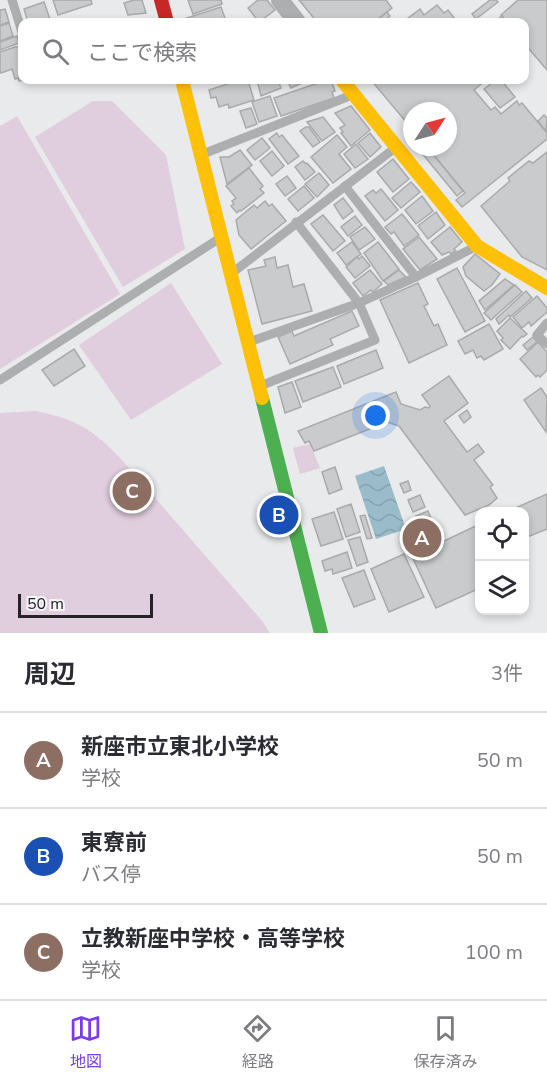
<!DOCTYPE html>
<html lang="ja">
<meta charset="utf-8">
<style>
body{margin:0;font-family:"Nunito Sans","Noto Sans JP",sans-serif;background:#f2f2f3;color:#2b2b33}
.controls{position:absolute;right:18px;bottom:18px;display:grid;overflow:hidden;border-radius:12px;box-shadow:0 3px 9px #0003}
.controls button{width:54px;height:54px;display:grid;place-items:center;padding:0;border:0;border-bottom:2px solid #e1e1e2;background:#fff;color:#2b2b33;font:30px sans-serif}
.compass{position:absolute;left:403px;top:102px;width:54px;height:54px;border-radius:50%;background:#fff;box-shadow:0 3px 9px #0003;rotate:54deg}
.scale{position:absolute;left:18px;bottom:15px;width:135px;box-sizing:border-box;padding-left:6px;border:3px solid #242426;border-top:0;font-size:16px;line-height:21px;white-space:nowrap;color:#242426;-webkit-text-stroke:4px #f6f6fa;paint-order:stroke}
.you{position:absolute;left:376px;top:416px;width:21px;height:21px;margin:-15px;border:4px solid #fff;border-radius:50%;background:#1a73e8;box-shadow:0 0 0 9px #1a73e833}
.badge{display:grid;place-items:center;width:39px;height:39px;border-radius:50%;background:#7c3aed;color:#fff;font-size:20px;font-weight:700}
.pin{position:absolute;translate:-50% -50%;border:3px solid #fff;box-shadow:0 2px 6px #0006}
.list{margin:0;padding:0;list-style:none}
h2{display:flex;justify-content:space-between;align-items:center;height:78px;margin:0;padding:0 24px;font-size:26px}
h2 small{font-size:20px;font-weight:400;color:#7c7c81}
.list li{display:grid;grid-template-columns:39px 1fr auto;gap:18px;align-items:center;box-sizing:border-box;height:96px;padding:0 24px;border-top:2px solid #e1e1e2}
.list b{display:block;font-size:22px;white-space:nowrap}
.list p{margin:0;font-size:20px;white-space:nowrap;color:#7c7c81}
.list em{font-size:20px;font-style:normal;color:#7c7c81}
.icon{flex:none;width:33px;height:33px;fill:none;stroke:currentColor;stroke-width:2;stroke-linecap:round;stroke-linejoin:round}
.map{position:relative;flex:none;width:547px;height:633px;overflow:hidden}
.search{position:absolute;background:#fff;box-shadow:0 3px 9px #0003;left:18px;right:18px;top:18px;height:66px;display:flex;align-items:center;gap:15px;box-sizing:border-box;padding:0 21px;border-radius:12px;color:#7c7c81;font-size:22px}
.sheet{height:366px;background:#fff}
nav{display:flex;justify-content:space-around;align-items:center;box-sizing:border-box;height:84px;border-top:2px solid #e1e1e2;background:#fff;font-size:16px;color:#7c7c81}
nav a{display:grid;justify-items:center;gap:3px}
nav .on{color:#7c3aed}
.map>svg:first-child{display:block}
</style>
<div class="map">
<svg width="547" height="633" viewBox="0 0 547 633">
<defs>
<pattern id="water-waves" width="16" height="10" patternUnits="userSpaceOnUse" patternTransform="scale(1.5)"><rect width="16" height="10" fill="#9abcca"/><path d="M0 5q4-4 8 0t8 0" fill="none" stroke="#85a1ad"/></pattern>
</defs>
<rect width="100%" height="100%" fill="#e9eaec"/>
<g fill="#e0cddd">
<path d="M 93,101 L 112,101 L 166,155 L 185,249 L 123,287 L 35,137 Z"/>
<path d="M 17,116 L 120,294 L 0,369 L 0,126 Z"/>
<path d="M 171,283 L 222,364 L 131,420 L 79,345 Z"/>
<path d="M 36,411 C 78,420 92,429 122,460 L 263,622 L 270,633 L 0,633 L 0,413 Z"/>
<path d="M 310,444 L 320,468 L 300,474 L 293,448 Z"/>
</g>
<path fill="url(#water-waves)" d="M 384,466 L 406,529 L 376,539 L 355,476 Z"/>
<g fill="#cacbcd" stroke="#a9aaab" stroke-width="1.5">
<path d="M 53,0 L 91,0 L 92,4 L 58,15 Z"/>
<path d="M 134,0 L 142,0 L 146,13 L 128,15 L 124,3 Z"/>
<path d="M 188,0 L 221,0 L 222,4 L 193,14 Z"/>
<path d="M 258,0 L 267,0 L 275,10 L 259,22 L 248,8 Z"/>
<path d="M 299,0 L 386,0 L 392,8 L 374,22 L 317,22 Z"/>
<path d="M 490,0 L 496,0 L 498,2 L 476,19 L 472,14 Z"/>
<path d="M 518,0 L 547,0 L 547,70 L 524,43 L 524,22 L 507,22 L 501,15 Z"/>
<path d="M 44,2 L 51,22 L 28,22 L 24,9 Z"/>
<path d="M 437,5 L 444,13 L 448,10 L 455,19 L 453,22 L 403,22 L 420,9 L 424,15 Z"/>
<path d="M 221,7 L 226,21 L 231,20 L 232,22 L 185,22 L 184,19 Z"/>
<path d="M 5,9 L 9,22 L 0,25 L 0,10 Z"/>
<path d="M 387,12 L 390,16 L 382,22 L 375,22 Z"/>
<path d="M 502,16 L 507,22 L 494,22 Z"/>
<path d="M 9,23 L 13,36 L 0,41 L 0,26 Z"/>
<path d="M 17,36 L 19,43 L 0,50 L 0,42 Z"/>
<path d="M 15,47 L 19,47 L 22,57 L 22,80 L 25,80 L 19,81 L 18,78 L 15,79 L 12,69 L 1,73 L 0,71 L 0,52 Z"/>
<path d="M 239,80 L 248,80 L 254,100 L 229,108 L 228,104 L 219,107 L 216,97 L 211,98 L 209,90 Z"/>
<path d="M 257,80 L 278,80 L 281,88 L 261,96 Z"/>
<path d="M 287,80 L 309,80 L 291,88 Z"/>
<path d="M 327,80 L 331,80 L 335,91 L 332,92 L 334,98 L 281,116 L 274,98 Z"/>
<path d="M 371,80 L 486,80 L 474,90 L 491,110 L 495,107 L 501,114 L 517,101 L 519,105 L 522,103 L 547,133 L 547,139 L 462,207 L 456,200 L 465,193 L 427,147 L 448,147 L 448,111 L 412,111 L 412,129 Z"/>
<path d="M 496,80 L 501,80 L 515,97 L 500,108 L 484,89 Z"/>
<path d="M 270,96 L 277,116 L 259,122 L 252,102 Z"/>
<path d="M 351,106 L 370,130 L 351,146 L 341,133 L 343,132 L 340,128 L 345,125 L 335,113 Z"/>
<path d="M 251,108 L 257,124 L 246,128 L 240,111 Z"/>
<path d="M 544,115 L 547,118 L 546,131 L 538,121 Z"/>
<path d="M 323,117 L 335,132 L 322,141 L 307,122 Z"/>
<path d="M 306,127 L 309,127 L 320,142 L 313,147 L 300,131 Z"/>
<path d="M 277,133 L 279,137 L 282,135 L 299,156 L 288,164 L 269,139 Z"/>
<path d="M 370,133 L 381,147 L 370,157 L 358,143 Z"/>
<path d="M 337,135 L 347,147 L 339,154 L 351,169 L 333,183 L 311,157 Z"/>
<path d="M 262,138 L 270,148 L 255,160 L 247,150 Z"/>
<path d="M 356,144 L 368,159 L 355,168 L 344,154 Z"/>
<path d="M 427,147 L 463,191 L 457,196 L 421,152 Z"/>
<path d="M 240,150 L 252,165 L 227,184 L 220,157 L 229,157 Z"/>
<path d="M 272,151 L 284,166 L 272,176 L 260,161 Z"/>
<path d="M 547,152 L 547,270 L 522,257 L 481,206 L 510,181 L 508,178 L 529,161 L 533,163 Z"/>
<path d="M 393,159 L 409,179 L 393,192 L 377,172 Z"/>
<path d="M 303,161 L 306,164 L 307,163 L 315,172 L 305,180 L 295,167 Z"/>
<path d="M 249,168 L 263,186 L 260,189 L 264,193 L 241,211 L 240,210 L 237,213 L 231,206 L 234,204 L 232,201 L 236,198 L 226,186 Z"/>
<path d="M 319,173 L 329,185 L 317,197 L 305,184 Z"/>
<path d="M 287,176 L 296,188 L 285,196 L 276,184 Z"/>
<path d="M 411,182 L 420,192 L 401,208 L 392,198 Z"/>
<path d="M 304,186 L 314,198 L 298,211 L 288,199 Z"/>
<path d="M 381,189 L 398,210 L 385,221 L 365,196 L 373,190 L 376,193 Z"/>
<path d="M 422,196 L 433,211 L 416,224 L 405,210 Z"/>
<path d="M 343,198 L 353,211 L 343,219 L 334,205 Z"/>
<path d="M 265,201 L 269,206 L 272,204 L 286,221 L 251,249 L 239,235 L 236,220 L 254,205 L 257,208 Z"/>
<path d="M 436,212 L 445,225 L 428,239 L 418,226 Z"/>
<path d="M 402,214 L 419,235 L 404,246 L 394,232 L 391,234 L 385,227 Z"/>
<path d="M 323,215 L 345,241 L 333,251 L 311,224 Z"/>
<path d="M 355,216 L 362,225 L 348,236 L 341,227 Z"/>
<path d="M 365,227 L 375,239 L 359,250 L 350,237 Z"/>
<path d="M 450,227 L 462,242 L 454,249 L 456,251 L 451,254 L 449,252 L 442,255 L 431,242 Z"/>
<path d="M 419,237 L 437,259 L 420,270 L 403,249 Z"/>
<path d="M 352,242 L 361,254 L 346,265 L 337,253 Z"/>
<path d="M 378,242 L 399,269 L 383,281 L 364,253 Z"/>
<path d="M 475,254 L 500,274 L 492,285 L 484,291 L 466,276 L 463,267 Z"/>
<path d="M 362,256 L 370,266 L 355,278 L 346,267 L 357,257 L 359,259 Z"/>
<path d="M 275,257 L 277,268 L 288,265 L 293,287 L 304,284 L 312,311 L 262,324 L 248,270 L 266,266 L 264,260 Z"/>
<path d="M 457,268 L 485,321 L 465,332 L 437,279 Z"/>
<path d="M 370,270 L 382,284 L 373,292 L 371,290 L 363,296 L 353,283 Z"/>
<path d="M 399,270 L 406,277 L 388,285 L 384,281 Z"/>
<path d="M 505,279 L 514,285 L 485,310 L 479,301 Z"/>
<path d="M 418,283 L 428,304 L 424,306 L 434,326 L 438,324 L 447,345 L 409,363 L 380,300 Z"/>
<path d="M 515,285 L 522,292 L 491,320 L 484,313 Z"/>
<path d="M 526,291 L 532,298 L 510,317 L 509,315 L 499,324 L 496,319 Z"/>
<path d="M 537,296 L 547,308 L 547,312 L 531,326 L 529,322 L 522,328 L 513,317 Z"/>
<path d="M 352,311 L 359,326 L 330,339 L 333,345 L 290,364 L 278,337 L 292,331 L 294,336 Z"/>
<path d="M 510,318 L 527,334 L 523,337 L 522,336 L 510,349 L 501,340 L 503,338 L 497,331 Z"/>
<path d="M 489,324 L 503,349 L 484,360 L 481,356 L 477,358 L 473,350 L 465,354 L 458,341 Z"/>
<path d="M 533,337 L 537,342 L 527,350 L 523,345 Z"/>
<path d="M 538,342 L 547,352 L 547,370 L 540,377 L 538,375 L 536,377 L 520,359 Z"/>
<path d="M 74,349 L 85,366 L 54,386 L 42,370 Z"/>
<path d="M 376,350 L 383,368 L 344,384 L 337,366 Z"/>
<path d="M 333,367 L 341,387 L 303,402 L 295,381 Z"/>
<path d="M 449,376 L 468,403 L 444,421 L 467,452 L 478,444 L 484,452 L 474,460 L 493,485 L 490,487 L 497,498 L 489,505 L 465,515 L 399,426 L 387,422 L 314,451 L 309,441 L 305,443 L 298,431 L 396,392 L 401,404 L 420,410 L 425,407 L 429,408 L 430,406 L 422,395 Z"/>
<path d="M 292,382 L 301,407 L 285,413 L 278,387 Z"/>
<path d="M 541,388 L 547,397 L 546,432 L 524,400 Z"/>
<path d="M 467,410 L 471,417 L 464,423 L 459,416 Z"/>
<path d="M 335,467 L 342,489 L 329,494 L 322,472 Z"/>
<path d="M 408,481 L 411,490 L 404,493 L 400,484 Z"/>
<path d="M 547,494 L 547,529 L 525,538 L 524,512 L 513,512 L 513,509 Z"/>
<path d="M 420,495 L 425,507 L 413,512 L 408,500 Z"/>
<path d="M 351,504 L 360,532 L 346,537 L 337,509 Z"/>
<path d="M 428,511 L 433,523 L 420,528 L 416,516 Z"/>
<path d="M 334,512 L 343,539 L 321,546 L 312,519 Z"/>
<path d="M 365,515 L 372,538 L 367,539 L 360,516 Z"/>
<path d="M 480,524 L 480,588 L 436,608 L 412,556 Z"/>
<path d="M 360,537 L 368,562 L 357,566 L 348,540 Z"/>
<path d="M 347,552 L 352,568 L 333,574 L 332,569 L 325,571 L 322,561 Z"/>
<path d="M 404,554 L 424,597 L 389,612 L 371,569 Z"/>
<path d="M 364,570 L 375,599 L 354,607 L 342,578 Z"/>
</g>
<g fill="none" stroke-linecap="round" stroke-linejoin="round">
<g stroke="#adaeaf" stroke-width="9">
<path d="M 12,0 L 22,32"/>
<path d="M 203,154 L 352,95"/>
<path d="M 345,186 L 416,277"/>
<path d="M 232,273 L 395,148"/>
<path d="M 547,323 L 537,335 L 547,344"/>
<path d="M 249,342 L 359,303 L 296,222"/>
<path d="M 0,380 L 220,238"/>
<path d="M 260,386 L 375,340 L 359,303 L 416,277 L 475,247"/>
</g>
<path stroke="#adaeaf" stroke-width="18" d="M 280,0 L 297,22"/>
<path stroke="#4caf50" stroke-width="14" d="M 262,398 L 321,633"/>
<g stroke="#ffc107" stroke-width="14">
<path d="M 182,80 L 262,398"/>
<path d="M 342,80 L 477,246 L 547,288"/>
</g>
<path stroke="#c62828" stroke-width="14" d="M 161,0 L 167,22"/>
</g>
</svg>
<div class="controls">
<button><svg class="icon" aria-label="locate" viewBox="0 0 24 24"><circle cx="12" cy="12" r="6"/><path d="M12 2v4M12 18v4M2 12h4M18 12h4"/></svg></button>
<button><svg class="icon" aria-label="layers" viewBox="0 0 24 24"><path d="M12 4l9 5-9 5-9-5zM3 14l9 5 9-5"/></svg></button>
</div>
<svg class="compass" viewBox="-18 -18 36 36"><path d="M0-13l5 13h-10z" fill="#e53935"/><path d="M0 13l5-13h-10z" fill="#7c7c81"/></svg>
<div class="scale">50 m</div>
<div class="you"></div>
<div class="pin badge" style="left:422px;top:538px;background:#8d6e63">A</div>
<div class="pin badge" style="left:279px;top:515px;background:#1a4fb4">B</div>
<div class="pin badge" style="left:132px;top:491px;background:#8d6e63">C</div>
<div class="search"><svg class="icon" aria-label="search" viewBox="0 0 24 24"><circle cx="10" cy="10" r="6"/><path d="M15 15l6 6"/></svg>ここで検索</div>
</div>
<section class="sheet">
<h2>周辺<small>3件</small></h2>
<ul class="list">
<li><span class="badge" style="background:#8d6e63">A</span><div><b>新座市立東北小学校</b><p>学校</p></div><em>50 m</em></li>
<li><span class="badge" style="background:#1a4fb4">B</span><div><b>東寮前</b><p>バス停</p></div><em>50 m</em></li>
<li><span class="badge" style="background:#8d6e63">C</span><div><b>立教新座中学校・高等学校</b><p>学校</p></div><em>100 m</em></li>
</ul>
</section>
<nav>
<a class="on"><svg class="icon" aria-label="map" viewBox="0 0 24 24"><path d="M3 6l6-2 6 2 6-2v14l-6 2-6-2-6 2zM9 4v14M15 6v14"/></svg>地図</a>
<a><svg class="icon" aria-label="directions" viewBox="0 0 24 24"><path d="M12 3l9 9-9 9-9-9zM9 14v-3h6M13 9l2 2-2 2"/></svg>経路</a>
<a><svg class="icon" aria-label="saved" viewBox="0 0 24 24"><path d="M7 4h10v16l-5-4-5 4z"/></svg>保存済み</a>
</nav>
